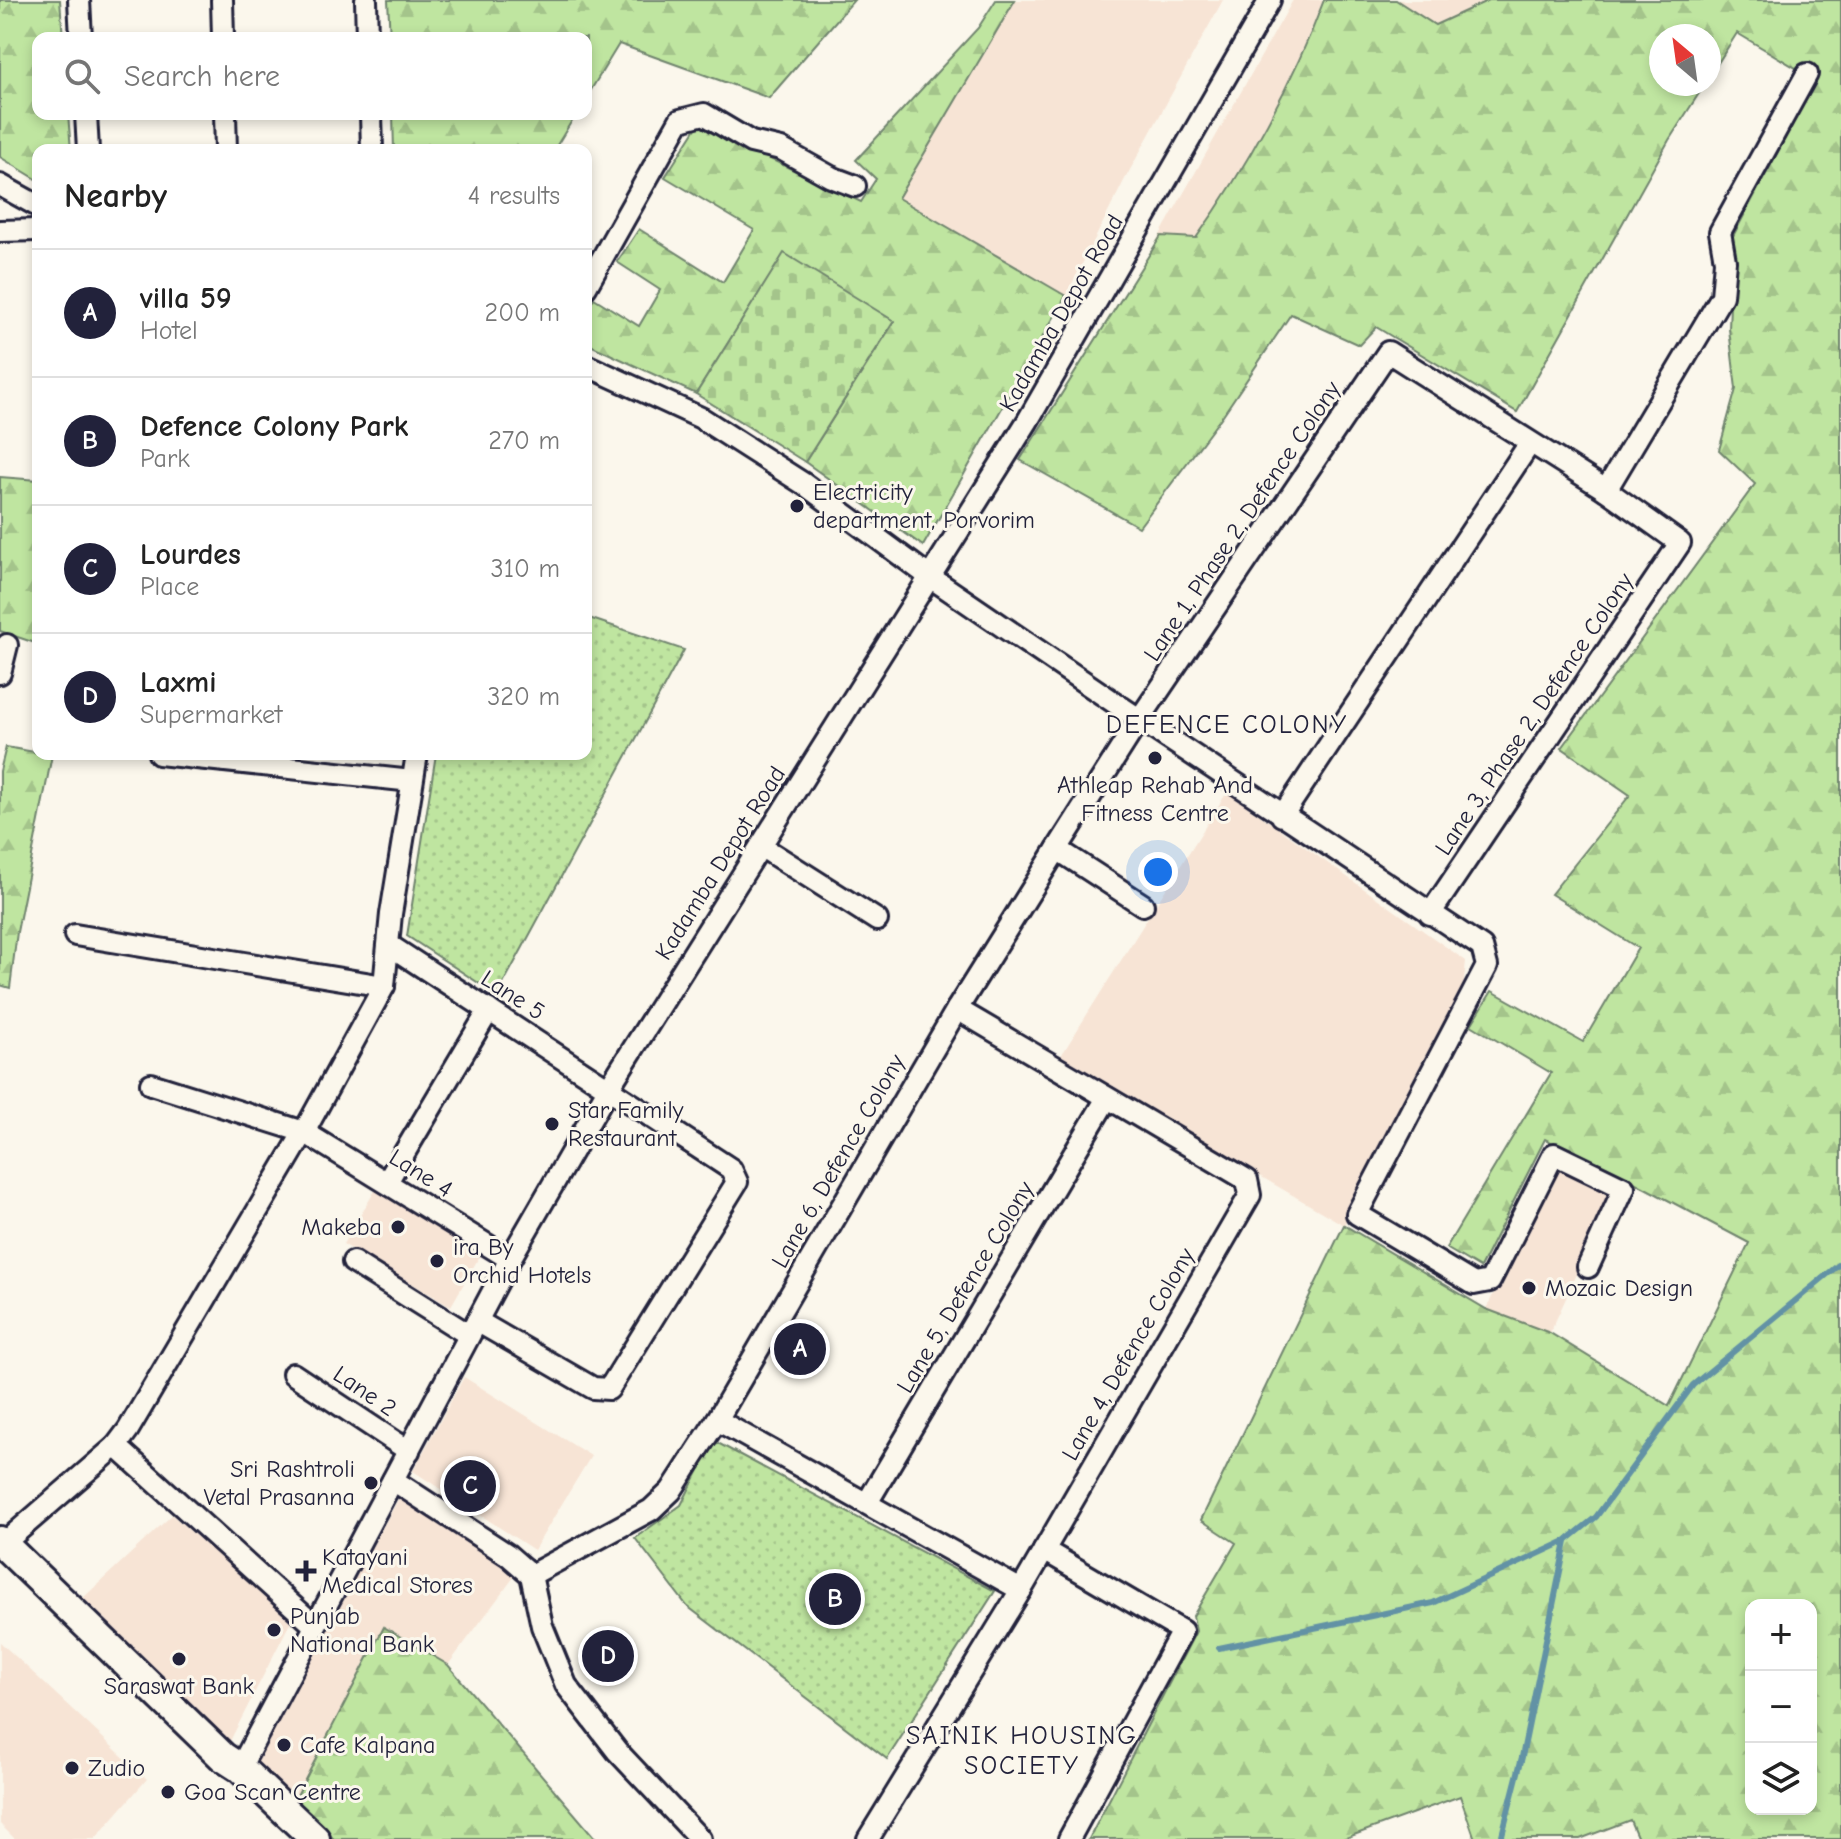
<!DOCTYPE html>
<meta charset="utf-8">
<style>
body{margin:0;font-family:"Comic Neue",sans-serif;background:#f2f2f2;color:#222}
.controls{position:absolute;right:24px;bottom:24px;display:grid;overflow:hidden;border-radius:16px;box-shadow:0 4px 12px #0003}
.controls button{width:72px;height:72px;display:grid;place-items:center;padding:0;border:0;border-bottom:2px solid #e0e0e0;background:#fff;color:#222;font:40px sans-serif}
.compass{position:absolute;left:1649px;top:24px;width:72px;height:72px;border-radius:50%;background:#fff;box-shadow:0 4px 12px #0003;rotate:331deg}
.you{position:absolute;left:1158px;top:872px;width:28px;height:28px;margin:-20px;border:6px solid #fff;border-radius:50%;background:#1a73e8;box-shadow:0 0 0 12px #1a73e833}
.badge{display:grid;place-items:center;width:52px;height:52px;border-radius:50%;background:#22223b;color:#fff;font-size:26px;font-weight:700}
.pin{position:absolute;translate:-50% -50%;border:4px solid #fff;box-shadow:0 2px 8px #0006}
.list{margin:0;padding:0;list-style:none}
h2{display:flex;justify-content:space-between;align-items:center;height:104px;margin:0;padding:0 32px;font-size:34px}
h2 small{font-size:26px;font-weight:400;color:#767676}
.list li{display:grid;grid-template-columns:52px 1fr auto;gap:24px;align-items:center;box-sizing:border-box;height:128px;padding:0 32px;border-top:2px solid #e0e0e0}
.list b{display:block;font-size:30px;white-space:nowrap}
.list p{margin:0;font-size:26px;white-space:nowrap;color:#767676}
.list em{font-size:26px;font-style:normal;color:#767676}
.icon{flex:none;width:44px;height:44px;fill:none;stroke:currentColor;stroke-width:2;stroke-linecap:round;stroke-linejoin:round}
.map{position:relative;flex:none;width:1841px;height:1839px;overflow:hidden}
.search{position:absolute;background:#fff;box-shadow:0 4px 12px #0003;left:32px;top:32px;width:560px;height:88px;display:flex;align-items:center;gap:20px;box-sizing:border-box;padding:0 28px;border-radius:16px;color:#767676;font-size:30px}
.panel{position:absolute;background:#fff;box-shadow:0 4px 12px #0003;left:32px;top:144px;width:560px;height:616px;border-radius:16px}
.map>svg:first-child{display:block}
</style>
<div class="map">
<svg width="1841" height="1839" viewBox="0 0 1841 1839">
<defs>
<pattern id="forest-firs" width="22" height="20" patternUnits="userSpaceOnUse" patternTransform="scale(2)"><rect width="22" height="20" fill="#bfe5a0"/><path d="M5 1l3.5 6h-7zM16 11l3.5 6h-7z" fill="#a4c48b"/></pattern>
<pattern id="cemetery-stones" width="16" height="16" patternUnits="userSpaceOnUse" patternTransform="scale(2)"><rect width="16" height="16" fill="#bfe5a0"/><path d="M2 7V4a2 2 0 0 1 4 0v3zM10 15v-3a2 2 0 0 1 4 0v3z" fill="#a4c48b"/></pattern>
<pattern id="park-dots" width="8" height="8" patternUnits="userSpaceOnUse" patternTransform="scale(2)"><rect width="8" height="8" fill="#bfe5a0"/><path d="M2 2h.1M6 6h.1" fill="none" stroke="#a4c48b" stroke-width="1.8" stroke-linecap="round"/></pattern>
</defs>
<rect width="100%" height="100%" fill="#fbf7ec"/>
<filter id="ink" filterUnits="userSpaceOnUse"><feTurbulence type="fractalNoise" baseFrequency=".0125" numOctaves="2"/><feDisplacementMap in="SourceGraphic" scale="16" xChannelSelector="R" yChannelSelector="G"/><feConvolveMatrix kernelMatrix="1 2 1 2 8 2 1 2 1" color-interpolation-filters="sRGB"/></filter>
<g filter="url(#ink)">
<g fill="#f7e4d5">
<path d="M 1015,0 L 1223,0 L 1125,179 L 1066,296 L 898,198 Z"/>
<path d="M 1293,0 L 1504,0 L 1265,344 L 1135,279 Z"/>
<path d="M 1227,792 L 1466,961 L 1463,989 L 1344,1225 L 1059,1059 Z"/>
<path d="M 1557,1165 L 1615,1191 L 1550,1333 L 1486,1309 Z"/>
<path d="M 376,1189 L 482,1252 L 451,1306 L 343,1244 Z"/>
<path d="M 464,1377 L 591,1456 L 534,1550 L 413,1471 Z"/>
<path d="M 399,1498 L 501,1558 L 514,1577 L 448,1665 L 383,1628 L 293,1803 L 252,1764 Z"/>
<path d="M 172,1515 L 292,1619 L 229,1743 L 83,1598 Z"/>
<path d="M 0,1642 L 147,1779 L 95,1839 L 15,1839 L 0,1824 Z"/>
</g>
<g fill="url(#forest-firs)" stroke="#70846e" stroke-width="2" fill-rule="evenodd">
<path d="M 0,0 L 60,0 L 63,38 L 38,38 L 38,114 L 68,114 L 71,150 L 38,150 L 38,180 L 0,157 Z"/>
<path d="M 388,0 L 854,0 L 769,98 L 619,44 L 586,98 L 586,38 L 390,38 Z"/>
<path d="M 996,0 L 1015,0 L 898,198 L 1066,296 L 923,546 L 805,462 L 894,322 L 784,254 L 696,394 L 586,343 L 586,310 L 594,298 L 639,326 L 660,290 L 617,262 L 639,229 L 723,282 L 754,230 L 665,177 L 698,125 L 861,202 L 876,179 L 856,160 L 978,28 Z"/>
<path d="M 1324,0 L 1396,0 L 1435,25 L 1489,0 L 1841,0 L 1841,1839 L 1638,1839 L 1630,1820 L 1580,1839 L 1475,1839 L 1460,1796 L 1343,1839 L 1089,1839 L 1196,1631 L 1193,1616 L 1236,1543 L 1201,1520 L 1344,1225 L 1486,1309 L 1550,1333 L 1669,1406 L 1749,1243 L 1632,1181 L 1545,1139 L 1480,1268 L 1446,1248 L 1551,1073 L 1471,1025 L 1492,991 L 1583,1042 L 1638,948 L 1551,894 L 1630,795 L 1562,748 L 1755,484 L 1719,450 L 1736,389 L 1729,329 L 1733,236 L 1816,80 L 1737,33 L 1709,77 L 1709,36 L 1661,36 L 1661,84 L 1705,84 L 1669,140 L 1517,412 L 1376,327 L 1359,345 L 1291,314 L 1223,415 L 1139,527 L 1020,460 L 1161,236 L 1196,238 C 1246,169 1294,80 1324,0 ZM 1751,1605 L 1811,1605 L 1811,1809 L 1751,1809 Z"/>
<path d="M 393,114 L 576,114 L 554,150 L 394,150 Z"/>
<path d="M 0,477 L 38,480 L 38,644 L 0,631 Z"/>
<path d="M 6,747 L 52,755 L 17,932 L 10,988 L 0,985 L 0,771 Z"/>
<path d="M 384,1627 L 448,1665 L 596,1839 L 334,1839 L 293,1803 Z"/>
</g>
<path fill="url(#cemetery-stones)" stroke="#70846e" stroke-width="2" d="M 784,253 L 894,321 L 805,462 L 696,394 Z"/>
<g fill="url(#park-dots)" stroke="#70846e" stroke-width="2">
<path d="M 586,617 L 684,650 L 497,995 L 407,936 L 436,754 L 586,754 Z"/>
<path d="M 714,1441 L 995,1591 L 887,1759 L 687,1606 L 635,1538 L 681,1505 Z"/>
</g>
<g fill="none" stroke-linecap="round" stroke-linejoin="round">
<g stroke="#6292a5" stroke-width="6">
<path d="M 1219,1648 L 1433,1603 L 1566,1541 L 1596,1517 L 1693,1385 L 1841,1263"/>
<path d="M 1501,1839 L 1522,1757 L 1566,1542"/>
</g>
<defs>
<g id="minor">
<path d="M 79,0 L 81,38"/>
<path d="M 222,0 L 223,38"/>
<path d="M 366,0 L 367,38"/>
<path d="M 86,114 L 88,150"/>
<path d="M 225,114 L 226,150"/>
<path d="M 371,114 L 372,150"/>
<path d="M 0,185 L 38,206"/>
<path d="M 0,231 L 38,230"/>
<path d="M 586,287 L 680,120 L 704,114 L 751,142 L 781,149 L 831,177 L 855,186"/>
<path d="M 586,365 L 701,418 L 804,484 L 930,577 L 1118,705 L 1482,947 L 1487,966 L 1357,1214 L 1474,1284 L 1490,1281 L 1554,1154 L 1624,1188 L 1588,1267"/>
<path d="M 1606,490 L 1722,296 L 1725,261 L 1720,232 L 1807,74"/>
<path d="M 0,673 L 7,645"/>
<path d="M 159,754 L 412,781"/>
<path d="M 1282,816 L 1530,443"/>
<path d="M 762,847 L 877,920"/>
<path d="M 1057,849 L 1143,905"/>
<path d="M 75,935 L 384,986"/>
<path d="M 389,945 L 731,1169 L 737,1182 L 609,1389 L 593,1388 L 477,1321"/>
<path d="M 151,1084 L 304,1132 L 510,1259"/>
<path d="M 387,1182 L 489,1010"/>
<path d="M 353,1262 L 469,1335"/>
<path d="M 293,1374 L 409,1451"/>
<path d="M 717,1420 L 1021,1590"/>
<path d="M 116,1446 L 315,1626"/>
<path d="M 393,1480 L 508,1555 L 531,1575 L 542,1626 L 566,1685 L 617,1751 L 700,1839"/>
<path d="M 867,1503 L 1107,1098"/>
<path d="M 3,1544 L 116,1446 L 128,1430 L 304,1132 L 384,986 L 391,914 L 417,754"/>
<path d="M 1044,1550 L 1182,1631 L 1069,1839"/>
<path d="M 531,1575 L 651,1510 L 671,1491 L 717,1420 L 957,1009 L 1057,849 L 1139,720 L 1388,352 L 1606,490 L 1680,543 L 1430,914"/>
<path d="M 240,1768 L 510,1259 L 608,1089 L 1027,422 L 1270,0"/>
<path d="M 868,1839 L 1021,1590 L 1250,1195 L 1247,1180 L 957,1009"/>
</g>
<path id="highway" d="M 0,1541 L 223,1757 L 240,1768 L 315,1839"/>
</defs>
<use href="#minor" stroke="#22223b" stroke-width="26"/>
<use href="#highway" stroke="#22223b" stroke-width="34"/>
<use href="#minor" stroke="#fbf7ec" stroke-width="20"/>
<use href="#highway" stroke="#fbf7ec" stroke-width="28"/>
</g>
</g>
<g fill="#22223b" stroke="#fbf7ec" stroke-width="3">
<circle cx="797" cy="506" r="8"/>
<circle cx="1155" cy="758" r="8"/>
<circle cx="552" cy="1124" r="8"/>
<circle cx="398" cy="1227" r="8"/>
<circle cx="437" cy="1261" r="8"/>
<circle cx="1529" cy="1288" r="8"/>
<circle cx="371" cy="1483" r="8"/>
<path d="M302 1559h8v8h8v8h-8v8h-8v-8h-8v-8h8z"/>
<circle cx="274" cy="1630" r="8"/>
<circle cx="179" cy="1659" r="8"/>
<circle cx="284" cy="1745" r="8"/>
<circle cx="72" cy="1768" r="8"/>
<circle cx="168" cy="1792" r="8"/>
</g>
<g text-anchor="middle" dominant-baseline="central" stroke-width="6" stroke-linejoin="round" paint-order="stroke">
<g font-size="24" fill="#22223b" stroke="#fbf7ec">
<text transform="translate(1061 313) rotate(-60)">Kadamba Depot Road</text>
<text transform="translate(1242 521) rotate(-56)">Lane 1, Phase 2, Defence Colony</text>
<text transform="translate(1534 714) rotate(-56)">Lane 3, Phase 2, Defence Colony</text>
<text transform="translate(720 863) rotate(-58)">Kadamba Depot Road</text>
<text transform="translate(513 995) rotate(33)">Lane 5</text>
<text transform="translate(838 1161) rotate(-60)">Lane 6, Defence Colony</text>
<text transform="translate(421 1173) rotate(32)">Lane 4</text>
<text transform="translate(965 1287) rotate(-59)">Lane 5, Defence Colony</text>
<text transform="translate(1128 1354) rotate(-60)">Lane 4, Defence Colony</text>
<text transform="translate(365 1391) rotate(34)">Lane 2</text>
</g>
<g font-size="24" fill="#22223b" stroke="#fbf7ec" text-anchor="start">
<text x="813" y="492">Electricity<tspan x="813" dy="28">department, Porvorim</tspan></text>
<text x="1155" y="785" text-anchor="middle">Athleap Rehab And<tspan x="1155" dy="28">Fitness Centre</tspan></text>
<text x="568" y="1110">Star Family<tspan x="568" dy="28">Restaurant</tspan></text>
<text x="382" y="1227" text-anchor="end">Makeba</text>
<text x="453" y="1247">ira By<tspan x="453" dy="28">Orchid Hotels</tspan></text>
<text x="1545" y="1288">Mozaic Design</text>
<text x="355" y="1469" text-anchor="end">Sri Rashtroli<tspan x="355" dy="28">Vetal Prasanna</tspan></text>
<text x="322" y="1557">Katayani<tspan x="322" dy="28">Medical Stores</tspan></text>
<text x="290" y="1616">Punjab<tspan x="290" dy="28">National Bank</tspan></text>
<text x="179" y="1686" text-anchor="middle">Saraswat Bank</text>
<text x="300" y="1745">Cafe Kalpana</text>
<text x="88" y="1768">Zudio</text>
<text x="184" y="1792">Goa Scan Centre</text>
</g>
<g font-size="26" letter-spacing="2" fill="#22223b" stroke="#fbf7ec">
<text x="1227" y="725">DEFENCE COLONY</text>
<text x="1022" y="1736">SAINIK HOUSING<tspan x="1022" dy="30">SOCIETY</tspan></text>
</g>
</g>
</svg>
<div class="controls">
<button>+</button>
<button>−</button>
<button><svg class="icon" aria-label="layers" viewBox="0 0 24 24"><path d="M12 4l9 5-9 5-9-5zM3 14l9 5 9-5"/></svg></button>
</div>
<svg class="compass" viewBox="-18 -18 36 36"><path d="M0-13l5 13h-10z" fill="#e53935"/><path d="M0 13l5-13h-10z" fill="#767676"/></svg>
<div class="you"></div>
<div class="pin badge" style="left:800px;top:1349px">A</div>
<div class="pin badge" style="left:835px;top:1599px">B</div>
<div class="pin badge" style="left:470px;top:1486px">C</div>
<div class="pin badge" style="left:608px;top:1656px">D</div>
<div class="search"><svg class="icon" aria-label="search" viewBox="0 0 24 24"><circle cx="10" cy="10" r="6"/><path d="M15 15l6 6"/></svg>Search here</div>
<section class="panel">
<h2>Nearby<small>4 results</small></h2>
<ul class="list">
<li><span class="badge">A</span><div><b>villa 59</b><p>Hotel</p></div><em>200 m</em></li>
<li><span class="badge">B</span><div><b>Defence Colony Park</b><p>Park</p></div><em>270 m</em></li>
<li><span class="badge">C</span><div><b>Lourdes</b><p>Place</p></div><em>310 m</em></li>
<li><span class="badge">D</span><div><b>Laxmi</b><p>Supermarket</p></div><em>320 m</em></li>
</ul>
</section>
</div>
